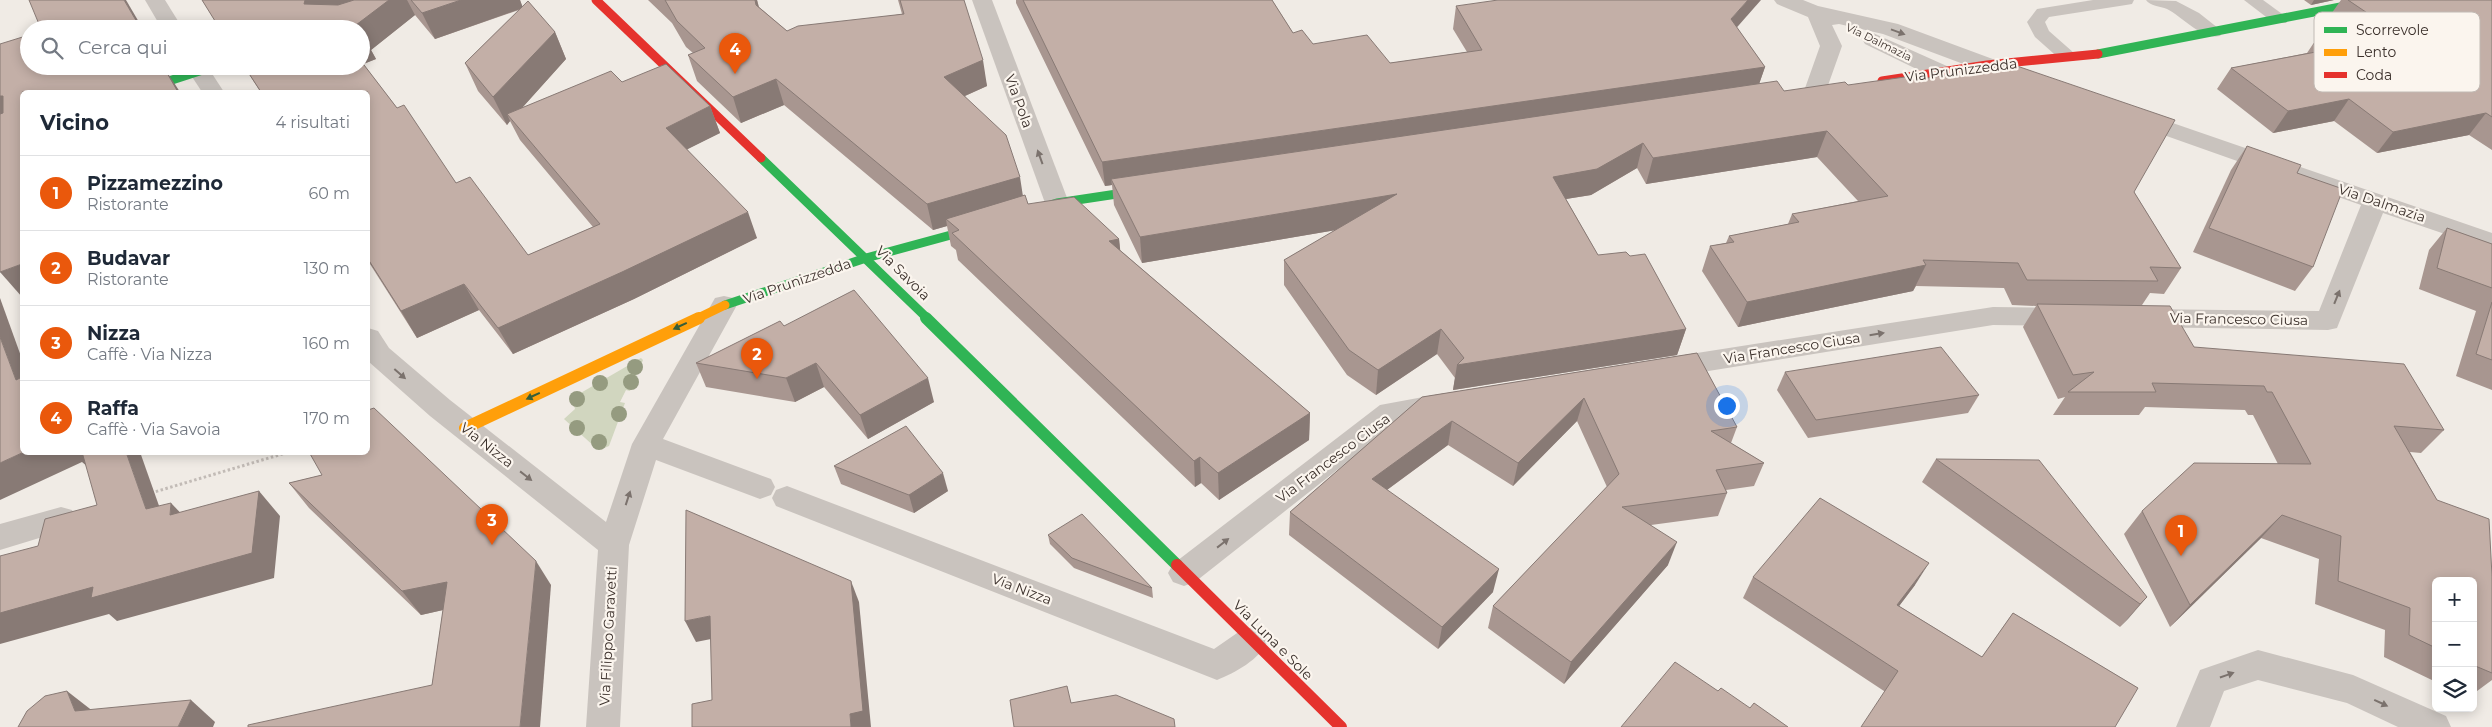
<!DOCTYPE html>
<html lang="it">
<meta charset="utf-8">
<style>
body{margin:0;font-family:Montserrat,sans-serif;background:#f2f2f3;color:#1f2937}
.controls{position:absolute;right:15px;bottom:15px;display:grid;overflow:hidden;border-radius:8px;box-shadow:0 2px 12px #0003}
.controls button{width:45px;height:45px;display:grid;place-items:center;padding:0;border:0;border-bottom:1px solid #e0e1e3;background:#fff;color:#1f2937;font:25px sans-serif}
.you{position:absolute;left:1726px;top:405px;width:18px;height:18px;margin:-12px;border:4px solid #fff;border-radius:50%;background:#1a73e8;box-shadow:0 0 0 8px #1a73e833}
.badge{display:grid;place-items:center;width:32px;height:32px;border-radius:50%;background:#ea580c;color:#fff;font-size:16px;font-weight:700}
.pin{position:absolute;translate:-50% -41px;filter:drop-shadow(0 1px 2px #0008)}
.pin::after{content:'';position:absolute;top:26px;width:18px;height:15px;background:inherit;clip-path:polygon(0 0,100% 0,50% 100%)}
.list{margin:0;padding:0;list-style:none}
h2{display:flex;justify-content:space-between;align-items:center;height:65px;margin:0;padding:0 20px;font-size:21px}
h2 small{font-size:16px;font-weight:400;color:#747a83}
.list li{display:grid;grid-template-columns:32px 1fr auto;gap:15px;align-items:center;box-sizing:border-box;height:75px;padding:0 20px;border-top:1px solid #e0e1e3}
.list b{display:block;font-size:19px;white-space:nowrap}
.list p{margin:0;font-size:16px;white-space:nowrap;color:#747a83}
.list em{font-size:16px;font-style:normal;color:#747a83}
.icon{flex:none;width:28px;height:28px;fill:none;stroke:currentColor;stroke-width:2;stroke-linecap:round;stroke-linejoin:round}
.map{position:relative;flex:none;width:2492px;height:727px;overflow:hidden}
.search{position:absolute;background:#fff;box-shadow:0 2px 12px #0003;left:20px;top:20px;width:350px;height:55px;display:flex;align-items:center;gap:12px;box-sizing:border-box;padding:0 18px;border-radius:28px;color:#747a83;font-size:19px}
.panel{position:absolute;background:#fff;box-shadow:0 2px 12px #0003;left:20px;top:90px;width:350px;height:365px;border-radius:8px}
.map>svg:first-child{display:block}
</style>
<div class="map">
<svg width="2492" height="727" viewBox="0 0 2492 727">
<rect width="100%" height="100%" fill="#f0ebe5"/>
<path fill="#d1d6bf" d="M 641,358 L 643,360 L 630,391 L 626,390 L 620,402 L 625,403 L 609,446 L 602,449 L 596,448 L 564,419 L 575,409 L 572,398 Z"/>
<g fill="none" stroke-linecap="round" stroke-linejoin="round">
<path stroke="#c2bbb6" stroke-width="3" stroke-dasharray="2.5 2.5" stroke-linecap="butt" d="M 151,493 L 289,452"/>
<g fill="#c9c3be" fill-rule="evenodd">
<path d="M 2093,0 L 2134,0 L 2132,4 L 2126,5 L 2049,17 L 2045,22 L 2049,31 L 2074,53 L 2077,57 L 2074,61 L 2062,61 L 2035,37 L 2027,22 L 2037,9 Z"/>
<path d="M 2146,0 L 2176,1 L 2199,13 L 2223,32 L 2220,36 C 2202,40 2183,17 2167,9 C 2160,6 2150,6 2146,0 Z"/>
<path d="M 2244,0 L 2263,0 L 2289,19 L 2286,23 L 2274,23 Z"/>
</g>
<g fill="#c9c3be" fill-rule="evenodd">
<path d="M 145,0 L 165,0 L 183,29 L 162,29 Z"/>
<path d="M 972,0 L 992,0 L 1069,203 L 1066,209 L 1057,211 L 1048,209 L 1045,203 Z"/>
<path d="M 1774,0 L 1803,0 L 1818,6 L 1898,24 L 2017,68 L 2020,73 L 2017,78 L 2009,80 L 2001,78 L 1883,34 L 1839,24 L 1832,25 L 1842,46 L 1826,91 L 1823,96 L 1815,98 L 1807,96 L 1804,91 L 1820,46 L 1808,17 L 1777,4 Z"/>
<path d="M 1873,33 L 1949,67 L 1952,72 L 1949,77 L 1941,79 L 1933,77 L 1865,44 L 1862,39 L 1865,34 Z"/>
<path d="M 185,66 L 207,66 L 224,92 L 202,92 Z"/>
<path d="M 2135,110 L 2492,233 L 2492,250 L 2383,213 L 2337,328 L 2328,330 L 2140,327 L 2131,325 L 2127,318 L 2131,311 L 2140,309 L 2319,311 L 2361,205 L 2127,122 L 2124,117 L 2127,112 Z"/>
<path d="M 724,296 L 733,298 L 737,305 L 663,439 L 771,479 L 775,487 L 771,495 L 760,499 L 656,460 L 629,545 L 620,727 L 586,727 L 598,550 L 430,416 L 369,362 L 368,328 L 378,331 L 389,348 L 450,400 L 606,522 L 632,444 L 715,298 Z"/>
<path d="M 1993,307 L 2067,308 L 2076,310 L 2080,317 L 2076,324 L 2067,326 L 1993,325 L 1665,378 L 1655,375 L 1651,368 L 1655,361 L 1665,358 Z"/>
<path d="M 1445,393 L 1455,396 L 1459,404 L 1455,412 L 1398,422 L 1195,582 L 1184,586 L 1173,582 L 1168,573 L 1173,564 L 1380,405 Z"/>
<path d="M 787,486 L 1214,649 L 1240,631 L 1252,627 L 1264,631 L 1268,641 C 1260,659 1235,673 1217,680 L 776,506 L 772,498 L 776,490 Z"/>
<path d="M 61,507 L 72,510 L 76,519 L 72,528 L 0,550 L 0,524 Z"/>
<path d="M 2258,650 L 2353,675 L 2446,716 L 2451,727 L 2398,727 L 2347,703 L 2258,680 L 2224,691 L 2210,727 L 2176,727 L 2200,670 Z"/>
</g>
<g stroke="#30b455" stroke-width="9">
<path d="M 2098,54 L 2376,0"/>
<path d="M 135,92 L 215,66"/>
<path d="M 761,158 L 928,319"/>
<path d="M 1042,208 L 1057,203 L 1150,189"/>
<path d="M 725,305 L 866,258 L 984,226"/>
</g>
<path stroke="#30b455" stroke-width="12" d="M 926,318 L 1177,565"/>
<path stroke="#ff9f0a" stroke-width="9" d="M 696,319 L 725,305"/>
<path stroke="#ff9f0a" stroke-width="12" d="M 465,428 L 699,318"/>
<g stroke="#e5322d" stroke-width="9">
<path d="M 596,0 L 761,158"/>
<path d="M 1882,81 L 1987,65 L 2098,54"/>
</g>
<path stroke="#e5322d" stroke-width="12" d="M 1177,565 L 1341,727"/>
</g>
<g fill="#959b80">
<circle cx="635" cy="367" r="8"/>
<circle cx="631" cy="382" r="8"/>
<circle cx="600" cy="383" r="8"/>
<circle cx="577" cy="399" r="8"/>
<circle cx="619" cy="414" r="8"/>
<circle cx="577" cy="428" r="8"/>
<circle cx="599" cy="442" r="8"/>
</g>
<g fill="#a89690" fill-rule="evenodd">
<path d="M 202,0 L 520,0 L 522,6 L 555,32 L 566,59 L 522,108 L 622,82 L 710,106 L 720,133 L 687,149 L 757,238 L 634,299 L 513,354 L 479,310 L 417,338 ZM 519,10 L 465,63 L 478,91 L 507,125 L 510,121 L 520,140 L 593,227 L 528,255 L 456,183 L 397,108 L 363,64 L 376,59 L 371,50 L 415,15 L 435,39 Z"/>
<path d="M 648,0 L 757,0 L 759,7 L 787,31 L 902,14 L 898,0 L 964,0 L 987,86 L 965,96 L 1023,196 L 1028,204 L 1119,239 L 1120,250 L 1310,413 L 1309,440 L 1219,500 L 1201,483 L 1195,487 L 958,260 L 956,250 L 951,246 L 947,226 L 933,230 L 784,105 L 741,123 L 697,81 L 688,55 L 693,53 L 686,47 L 672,23 Z"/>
<path d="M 1016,0 L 1272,0 L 1293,33 L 1313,44 L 1390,63 L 1467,52 L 1453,29 L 1456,6 L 1737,28 L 1765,67 L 1759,84 L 1784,91 L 1922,79 L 2134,192 L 2181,268 L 2164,294 L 2150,293 L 2142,305 L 2194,347 L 2444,430 L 2421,453 L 2410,452 L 2437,500 L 2492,576 L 2492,680 L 2473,694 L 2473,581 L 2436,581 L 2436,682 L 2384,657 L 2385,630 L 2315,604 L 2319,559 L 2261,538 L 2170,627 L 2124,534 L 2142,511 L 2278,464 L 2253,415 L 2248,415 L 2245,410 L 2145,407 L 2139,415 L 2053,415 L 2065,397 L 2058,399 L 2023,327 L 2036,306 L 2012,305 L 2004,288 L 1916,286 L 1913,291 L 1738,327 L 1702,271 L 1710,246 L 1726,243 L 1729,236 L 1788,224 L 1792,214 L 1858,201 L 1817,157 L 1646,184 L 1637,168 L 1591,195 L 1566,199 L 1598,255 L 1686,329 L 1677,355 L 1453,390 L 1455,378 L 1437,354 L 1376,395 L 1347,375 L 1284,285 L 1284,260 L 1336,230 L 1142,263 L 1114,205 L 1112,185 L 1105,186 L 1016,3 Z"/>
<path d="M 2304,0 L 2334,0 L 2311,5 Z"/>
<path d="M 2341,0 L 2492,0 L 2492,150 L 2469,135 L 2377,153 L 2334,121 L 2273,133 L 2217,89 L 2231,68 L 2307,53 L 2313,44 L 2355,36 L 2329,17 Z"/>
<path d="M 2247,146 L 2297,173 L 2313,267 L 2295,291 L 2193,252 L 2231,170 Z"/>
<path d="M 2447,228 L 2492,244 L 2492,390 L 2456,376 L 2476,311 L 2419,289 L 2429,250 Z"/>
<path d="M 784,326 L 934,402 L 868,439 L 824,387 L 795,402 L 706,387 L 696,363 Z"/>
<path d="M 1697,353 L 1737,427 L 1731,443 L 1764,463 L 1754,486 L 1726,490 L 1727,493 L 1718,516 L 1651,525 L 1668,565 L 1564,684 L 1488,628 L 1493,606 L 1607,487 L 1577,421 L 1513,486 L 1448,445 L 1387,490 L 1493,592 L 1438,649 L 1289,535 L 1290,512 L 1422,397 Z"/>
<path d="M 1785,372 L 1979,395 L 1968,413 L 1808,438 L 1777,390 Z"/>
<path d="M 1936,459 L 2147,597 L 2120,627 L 1922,482 Z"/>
<path d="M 834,466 L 948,491 L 914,513 L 841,484 Z"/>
<path d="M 322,475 L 551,585 L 432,685 L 443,610 L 421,615 L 309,508 L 289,483 Z"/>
<path d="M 1048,535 L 1152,588 L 1153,598 L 1074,568 L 1050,544 Z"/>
<path d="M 1753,577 L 1915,585 L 1899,606 L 1982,657 L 2013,613 L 2138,688 L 1884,691 L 1743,598 Z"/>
</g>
<g fill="#887a75">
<path d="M 124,0 L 126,0 L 143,29 L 141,29 Z"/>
<path d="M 305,0 L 407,0 L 415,15 L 371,50 L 376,59 L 361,65 L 361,29 L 358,29 L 304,4 Z"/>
<path d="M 461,0 L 520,0 L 523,8 L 435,39 L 422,13 Z"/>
<path d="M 755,0 L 757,0 L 764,30 Z"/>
<path d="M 1748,0 L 1761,0 L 1724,42 L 1731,19 Z"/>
<path d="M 2314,0 L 2334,0 L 2311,5 Z"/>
<path d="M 555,32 L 566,59 L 512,119 L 507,114 L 510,121 L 507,125 L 493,97 Z"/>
<path d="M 983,60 L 987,86 L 949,103 L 944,77 Z"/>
<path d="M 106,66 L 165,66 L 168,72 L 167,72 L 180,92 L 178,92 L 105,69 Z"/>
<path d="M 1765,67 L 1757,90 L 1111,179 L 1112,185 L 1105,186 L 1102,162 Z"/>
<path d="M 776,79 L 784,105 L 741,123 L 733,97 Z"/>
<path d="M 0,96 L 3,96 L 22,120 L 0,127 Z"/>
<path d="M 2349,99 L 2334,121 L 2273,133 L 2288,111 Z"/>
<path d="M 710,106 L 720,133 L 676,155 L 666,128 Z"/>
<path d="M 2486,113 L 2469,135 L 2377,153 L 2393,132 Z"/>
<path d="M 1827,131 L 1817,157 L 1646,184 L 1653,158 Z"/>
<path d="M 1643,143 L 1637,168 L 1591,195 L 1547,202 L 1553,177 Z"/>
<path d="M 1020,177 L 1024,203 L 946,219 L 947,226 L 933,230 L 927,204 Z"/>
<path d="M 1397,194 L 1395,220 L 1142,263 L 1140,237 Z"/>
<path d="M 748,212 L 757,238 L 634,299 L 513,354 L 498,328 Z"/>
<path d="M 1119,239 L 1122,266 L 1109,241 Z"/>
<path d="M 22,264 L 22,297 L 0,272 Z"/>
<path d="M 1926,265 L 1913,291 L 1738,327 L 1747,302 Z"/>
<path d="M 464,284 L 479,310 L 417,338 L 401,311 Z"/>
<path d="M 0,298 L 22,359 L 22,388 L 16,380 L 0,337 Z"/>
<path d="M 1441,329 L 1437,354 L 1376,395 L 1378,370 Z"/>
<path d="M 1686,329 L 1677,355 L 1453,390 L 1457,365 Z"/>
<path d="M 816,363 L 824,387 L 795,402 L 786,378 Z"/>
<path d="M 928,378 L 934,402 L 868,439 L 860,415 Z"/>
<path d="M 1584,398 L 1577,421 L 1513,486 L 1518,463 Z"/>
<path d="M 1310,413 L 1309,440 L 1219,500 L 1218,473 Z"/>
<path d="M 1452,421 L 1448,445 L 1369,503 L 1372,479 Z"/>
<path d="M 24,452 L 91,452 L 89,468 L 82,462 L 0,500 L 0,463 Z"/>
<path d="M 126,452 L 140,452 L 169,534 L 146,509 Z"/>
<path d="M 1200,457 L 1201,483 L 1195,487 L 1194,461 Z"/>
<path d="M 943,473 L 948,491 L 914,513 L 909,495 Z"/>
<path d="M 259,491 L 280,516 L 274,578 L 117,621 L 109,614 L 0,644 L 0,613 Z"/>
<path d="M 171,503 L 194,527 L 170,515 Z"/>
<path d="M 2282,515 L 2261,538 L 2170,627 L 2190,605 Z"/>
<path d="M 1677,542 L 1668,565 L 1564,684 L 1571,662 Z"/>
<path d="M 536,561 L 551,585 L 540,727 L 520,727 Z"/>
<path d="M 1929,563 L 1915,585 L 1884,626 L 1897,605 Z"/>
<path d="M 1499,569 L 1493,592 L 1438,649 L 1442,627 Z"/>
<path d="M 851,581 L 859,602 L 871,727 L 851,727 L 850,714 Z"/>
<path d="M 447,582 L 465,605 L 421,615 L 402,591 Z"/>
<path d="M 2147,597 L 2128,619 L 2120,627 L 2140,604 Z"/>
<path d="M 710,616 L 721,637 L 696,642 L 685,621 Z"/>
<path d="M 67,691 L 94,712 L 75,711 Z"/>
<path d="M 191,700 L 215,722 L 213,727 L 178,727 Z"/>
</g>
<g fill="#c3afa7" stroke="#887a75">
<path d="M 29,0 L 124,0 L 141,29 L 41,29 Z"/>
<path d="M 202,0 L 305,0 L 304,4 L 338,5 L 354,0 L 389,0 L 356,25 L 359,29 L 220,29 Z"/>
<path d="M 411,0 L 461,0 L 422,13 Z"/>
<path d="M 665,0 L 755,0 L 756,5 L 787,31 L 798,26 L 904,14 L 900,0 L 964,0 L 983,60 L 944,77 L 1006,135 L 1020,177 L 927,204 L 776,79 L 733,97 L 688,55 L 705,48 L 677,21 Z"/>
<path d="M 1023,0 L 1272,0 L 1293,33 L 1302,30 L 1313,44 L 1367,35 L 1390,63 L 1482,50 L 1456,6 L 1498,0 L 1748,0 L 1731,19 L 1765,67 L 1102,162 Z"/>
<path d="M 2348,0 L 2492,0 L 2492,117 L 2486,113 L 2393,132 L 2349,99 L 2288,111 L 2231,68 L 2321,51 L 2313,44 L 2391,29 Z"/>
<path d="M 528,1 L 555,32 L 493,97 L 465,63 Z"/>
<path d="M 29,35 L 29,66 L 106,66 L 105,69 L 139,69 L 148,66 L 163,66 L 178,92 L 22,92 L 22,264 L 0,272 L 0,114 L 3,113 L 3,96 L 0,96 L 0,44 Z"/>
<path d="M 361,61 L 397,108 L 404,105 L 456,183 L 470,177 L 528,255 L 600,224 L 507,114 L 611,71 L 622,82 L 666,64 L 710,106 L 666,128 L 748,212 L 622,272 L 498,328 L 464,284 L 401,311 L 368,259 L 368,92 L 261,92 L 244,66 L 361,66 Z"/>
<path d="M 2011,64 L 2175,120 L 2134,192 L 2181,268 L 2150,267 L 2158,281 L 2027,280 L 2018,263 L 1923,260 L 1926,265 L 1747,302 L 1710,246 L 1734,242 L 1729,236 L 1799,222 L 1792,214 L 1888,196 L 1827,131 L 1653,158 L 1643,143 L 1597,169 L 1553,177 L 1598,255 L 1626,252 L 1630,256 L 1645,254 L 1686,329 L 1457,365 L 1464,358 L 1441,329 L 1378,370 L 1349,350 L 1284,260 L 1397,194 L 1140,237 L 1111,179 L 1777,81 L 1784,91 L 1845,82 L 1848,85 L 1919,75 L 1922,79 Z"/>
<path d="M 2247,146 L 2301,165 L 2297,173 L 2343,189 L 2313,267 L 2209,228 Z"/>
<path d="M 1025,195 L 1028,204 L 1074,197 L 1119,239 L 1109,241 L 1310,413 L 1218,473 L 1200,457 L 1194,461 L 952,233 L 959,230 L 946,219 Z"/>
<path d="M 2447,228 L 2492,244 L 2492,288 L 2437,268 Z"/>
<path d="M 854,290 L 928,378 L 860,415 L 816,363 L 786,378 L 696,363 L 780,321 L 784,326 Z"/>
<path d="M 2492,302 L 2492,360 L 2476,354 Z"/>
<path d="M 2037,304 L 2170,306 L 2194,347 L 2404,364 L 2444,430 L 2394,426 L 2437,500 L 2489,519 L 2492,576 L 2492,673 L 2473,665 L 2473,581 L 2436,581 L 2436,648 L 2409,635 L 2410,608 L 2338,581 L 2341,536 L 2282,515 L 2190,605 L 2142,511 L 2194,463 L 2311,464 L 2272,392 L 2267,392 L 2264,386 L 2152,383 L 2156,392 L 2068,392 L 2094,372 L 2073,375 Z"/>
<path d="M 0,337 L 16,380 L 22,377 L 22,452 L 24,452 L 0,463 Z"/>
<path d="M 1941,347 L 1979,395 L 1816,420 L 1785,372 Z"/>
<path d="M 1697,353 L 1737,427 L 1711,431 L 1764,463 L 1716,470 L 1727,493 L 1622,507 L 1677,542 L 1571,662 L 1493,606 L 1619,474 L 1584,398 L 1518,463 L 1452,421 L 1372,479 L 1499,569 L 1442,627 L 1290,512 L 1422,397 Z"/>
<path d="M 374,408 L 536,561 L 520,727 L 248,727 L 248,725 L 432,685 L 447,582 L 402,591 L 289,483 L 322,475 L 309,452 L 368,452 L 368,410 Z"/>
<path d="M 906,426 L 943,473 L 909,495 L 834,466 Z"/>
<path d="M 82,452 L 126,452 L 146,509 L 171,503 L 170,515 L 259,491 L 252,553 L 91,598 L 93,587 L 0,613 L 0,556 L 38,546 L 45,519 L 97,505 Z"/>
<path d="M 1936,459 L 2039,460 L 2147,597 L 2140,604 Z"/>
<path d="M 1820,498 L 1929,563 L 1897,605 L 1982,657 L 2013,613 L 2138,688 L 2115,727 L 1861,727 L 1898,671 L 1753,577 Z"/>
<path d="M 686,510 L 851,581 L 863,711 L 850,714 L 851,727 L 692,727 L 692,704 L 712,700 L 710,616 L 685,621 Z"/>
<path d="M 1082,514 L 1152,588 L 1072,558 L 1048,535 Z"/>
<path d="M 1675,662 L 1718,691 L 1721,688 L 1750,708 L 1754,703 L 1788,727 L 1621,727 Z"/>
<path d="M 1067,686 L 1071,703 L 1116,695 L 1174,719 L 1175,727 L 1014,727 L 1010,700 Z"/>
<path d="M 67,691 L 75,711 L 191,700 L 178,727 L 18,727 L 27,711 L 45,696 Z"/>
</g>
<defs><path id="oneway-solid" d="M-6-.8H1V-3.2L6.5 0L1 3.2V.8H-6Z" transform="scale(1.25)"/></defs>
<g fill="#7b726d">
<use href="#oneway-solid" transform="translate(1898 32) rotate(20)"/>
<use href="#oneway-solid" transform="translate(1040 157) rotate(-110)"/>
<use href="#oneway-solid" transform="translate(2337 297) rotate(-68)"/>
<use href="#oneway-solid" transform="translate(1877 334) rotate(-9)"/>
<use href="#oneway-solid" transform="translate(400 374) rotate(41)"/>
<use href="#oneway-solid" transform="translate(526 476) rotate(38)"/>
<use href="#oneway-solid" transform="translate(628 498) rotate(-72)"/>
<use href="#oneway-solid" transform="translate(1223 543) rotate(-38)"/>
<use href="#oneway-solid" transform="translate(2227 675) rotate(-19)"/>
<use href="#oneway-solid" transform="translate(2381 703) rotate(25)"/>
</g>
<g fill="#375e3a">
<use href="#oneway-solid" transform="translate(680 326) rotate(155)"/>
<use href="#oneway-solid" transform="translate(533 396) rotate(155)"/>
</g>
<g text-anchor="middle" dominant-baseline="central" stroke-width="4.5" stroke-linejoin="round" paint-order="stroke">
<g font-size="11" fill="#3b302b" stroke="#fbf5ee">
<text transform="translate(1879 42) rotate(26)">Via Dalmazia</text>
</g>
<g font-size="14" fill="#3b302b" stroke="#fbf5ee">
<text transform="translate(1961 70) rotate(-7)">Via Prunizzedda</text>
<text transform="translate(1019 101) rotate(70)">Via Pola</text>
<text transform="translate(2382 203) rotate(19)">Via Dalmazia</text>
<text transform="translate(903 273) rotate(45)">Via Savoia</text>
<text transform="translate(797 281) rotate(-19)">Via Prunizzedda</text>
<text transform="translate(2239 319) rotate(1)">Via Francesco Ciusa</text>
<text transform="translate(1792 348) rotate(-9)">Via Francesco Ciusa</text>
<text transform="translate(487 445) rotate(38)">Via Nizza</text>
<text transform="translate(1333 458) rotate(-37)">Via Francesco Ciusa</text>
<text transform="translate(1022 589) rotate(21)">Via Nizza</text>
<text transform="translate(608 636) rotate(-87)">Via Filippo Garavetti</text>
<text transform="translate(1273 640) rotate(45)">Via Luna e Sole</text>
</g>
</g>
<rect x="2314" y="12" width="166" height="80" rx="8" fill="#fbf5ee" stroke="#c1bab4" stroke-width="1"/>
<rect x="2324" y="27" width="23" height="6" fill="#30b455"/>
<rect x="2324" y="49" width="23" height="7" fill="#ff9f0a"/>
<rect x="2324" y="72" width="23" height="6" fill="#e5322d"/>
<g font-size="14" fill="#3b302b">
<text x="2356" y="35">Scorrevole</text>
<text x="2356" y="57">Lento</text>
<text x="2356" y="80">Coda</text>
</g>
</svg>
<div class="controls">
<button>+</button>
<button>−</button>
<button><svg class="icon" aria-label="layers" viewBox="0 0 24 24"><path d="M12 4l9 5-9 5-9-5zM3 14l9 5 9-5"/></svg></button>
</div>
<div class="you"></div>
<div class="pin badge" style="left:2181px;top:556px">1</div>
<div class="pin badge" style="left:757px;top:379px">2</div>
<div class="pin badge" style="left:492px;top:545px">3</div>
<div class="pin badge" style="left:735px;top:74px">4</div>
<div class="search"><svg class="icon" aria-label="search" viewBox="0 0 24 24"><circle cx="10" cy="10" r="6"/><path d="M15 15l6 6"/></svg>Cerca qui</div>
<section class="panel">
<h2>Vicino<small>4 risultati</small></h2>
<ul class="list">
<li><span class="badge">1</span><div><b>Pizzamezzino</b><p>Ristorante</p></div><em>60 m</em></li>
<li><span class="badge">2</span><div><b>Budavar</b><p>Ristorante</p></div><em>130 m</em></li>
<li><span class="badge">3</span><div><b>Nizza</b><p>Caffè · Via Nizza</p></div><em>160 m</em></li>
<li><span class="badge">4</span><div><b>Raffa</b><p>Caffè · Via Savoia</p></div><em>170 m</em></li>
</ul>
</section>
</div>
